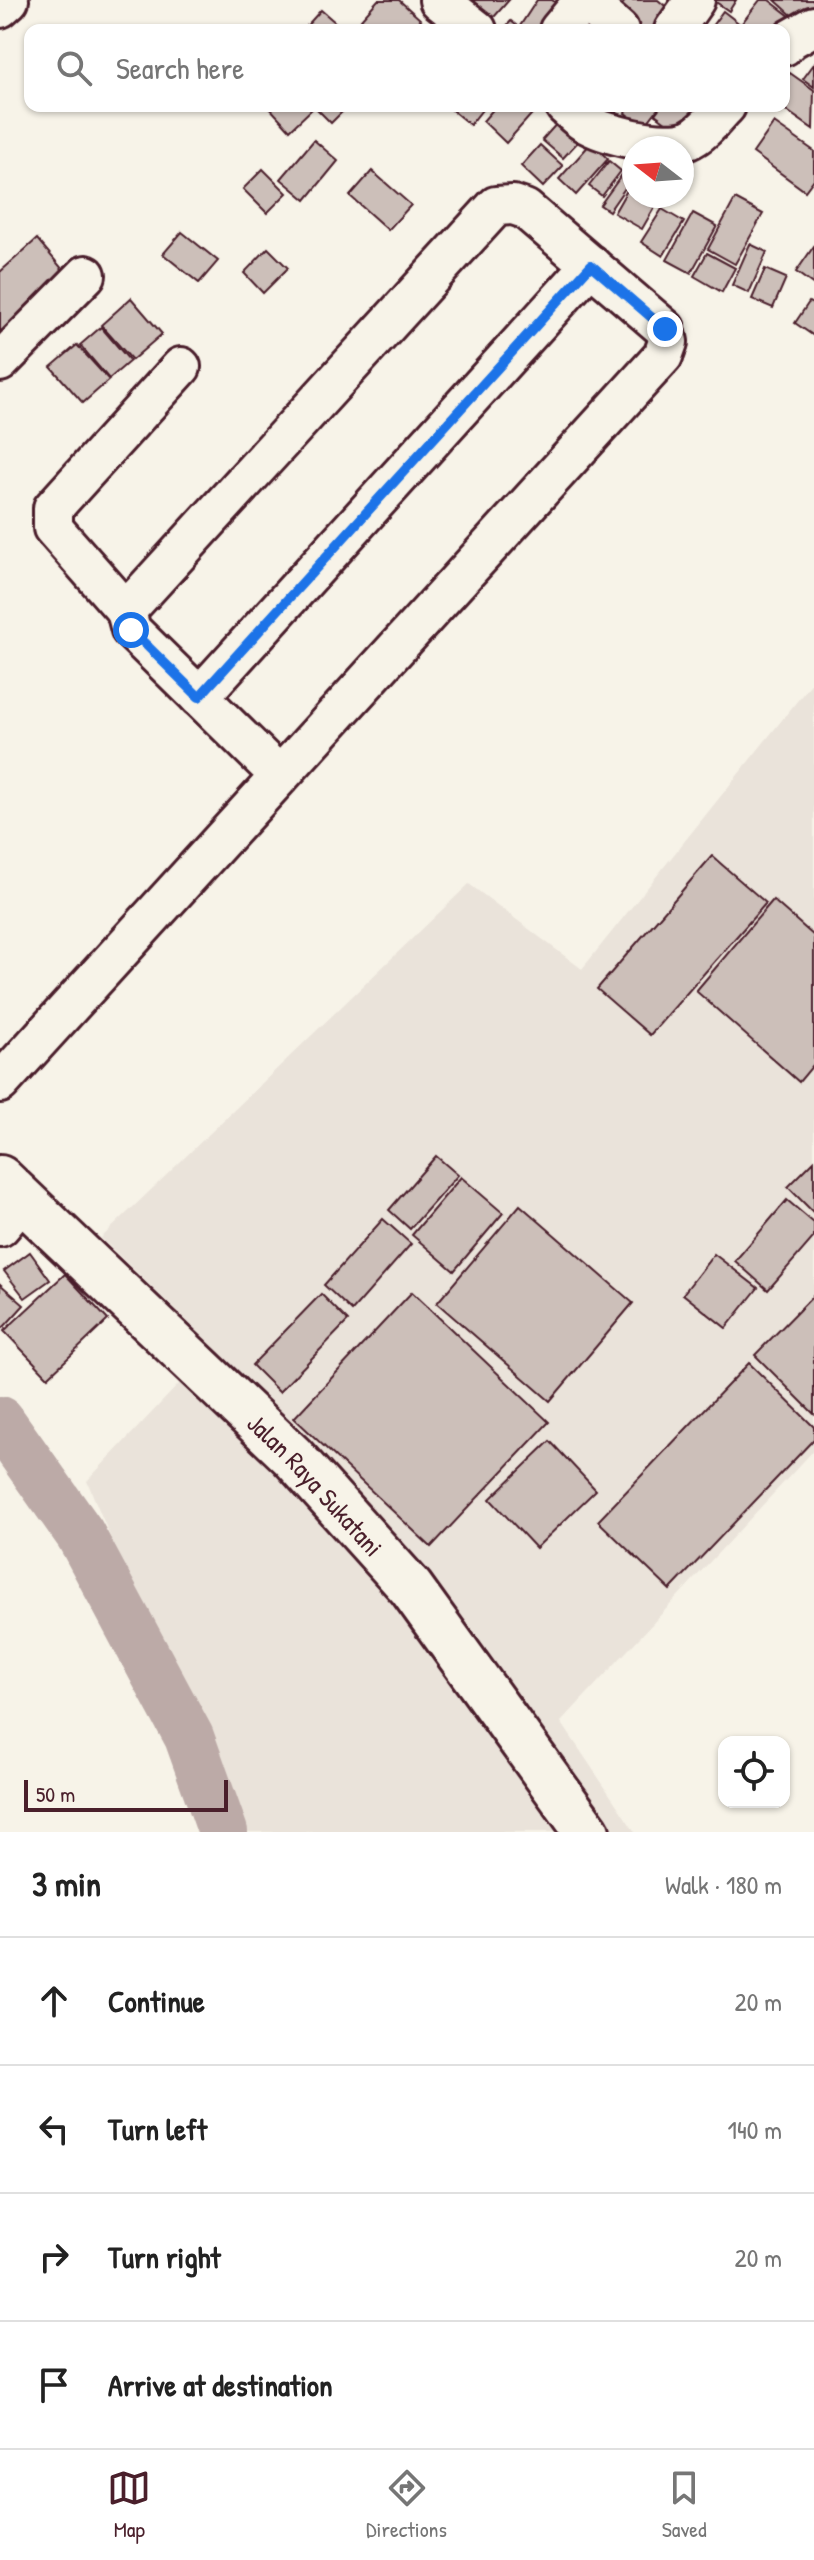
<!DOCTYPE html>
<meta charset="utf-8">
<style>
body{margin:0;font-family:"Patrick Hand",sans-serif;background:#f2f2f2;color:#222}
.controls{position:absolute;right:24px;bottom:24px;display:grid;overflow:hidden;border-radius:16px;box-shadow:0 2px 6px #0004}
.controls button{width:72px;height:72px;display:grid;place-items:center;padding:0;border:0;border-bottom:2px solid #e0e0e0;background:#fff;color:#222;font:40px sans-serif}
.compass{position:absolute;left:622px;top:136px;width:72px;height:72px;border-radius:50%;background:#fff;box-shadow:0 2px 6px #0004;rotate:287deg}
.scale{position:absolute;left:24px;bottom:20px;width:204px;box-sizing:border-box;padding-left:8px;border:4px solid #4a1f2b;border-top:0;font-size:22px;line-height:28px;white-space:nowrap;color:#4a1f2b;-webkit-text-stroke:6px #f7f3e8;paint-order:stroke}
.stop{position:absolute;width:24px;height:24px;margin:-18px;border:6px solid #1a73e8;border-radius:50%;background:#fff}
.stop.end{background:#1a73e8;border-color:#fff;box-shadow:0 2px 8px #0008}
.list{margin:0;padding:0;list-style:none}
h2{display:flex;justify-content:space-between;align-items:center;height:104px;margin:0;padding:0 32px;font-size:34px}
h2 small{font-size:26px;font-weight:400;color:#767676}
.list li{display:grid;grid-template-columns:52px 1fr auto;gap:24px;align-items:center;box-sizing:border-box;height:128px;padding:0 32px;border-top:2px solid #e0e0e0}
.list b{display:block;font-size:30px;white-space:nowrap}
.list em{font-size:26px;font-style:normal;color:#767676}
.icon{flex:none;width:44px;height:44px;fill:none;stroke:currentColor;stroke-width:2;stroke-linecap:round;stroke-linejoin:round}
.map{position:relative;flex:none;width:814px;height:1832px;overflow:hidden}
.search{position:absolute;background:#fff;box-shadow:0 2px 6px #0004;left:24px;right:24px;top:24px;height:88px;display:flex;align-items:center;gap:20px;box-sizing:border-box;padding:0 28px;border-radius:16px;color:#767676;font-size:30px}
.sheet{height:616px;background:#fff}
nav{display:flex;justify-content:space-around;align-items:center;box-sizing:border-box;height:112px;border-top:2px solid #e0e0e0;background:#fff;font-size:22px;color:#767676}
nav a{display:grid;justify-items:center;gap:4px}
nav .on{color:#4a1f2b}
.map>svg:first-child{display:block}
</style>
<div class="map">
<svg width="814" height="1832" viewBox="0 0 814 1832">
<rect width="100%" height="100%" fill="#f7f3e8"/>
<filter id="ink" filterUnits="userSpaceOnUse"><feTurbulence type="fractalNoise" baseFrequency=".0125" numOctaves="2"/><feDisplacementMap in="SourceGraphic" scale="16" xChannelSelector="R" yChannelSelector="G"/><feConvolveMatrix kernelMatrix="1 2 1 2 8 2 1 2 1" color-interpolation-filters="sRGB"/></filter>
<g filter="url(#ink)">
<path fill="#eae3da" d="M 814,680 L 814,1450 L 561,1722 L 635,1832 L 233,1832 L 87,1481 L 214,1347 L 101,1238 L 469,884 L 582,969 Z"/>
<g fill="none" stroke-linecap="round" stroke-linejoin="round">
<path stroke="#bcaaa7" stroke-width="50" d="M 0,1421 L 80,1534 L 189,1737 L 223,1832"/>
</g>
<g fill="#ccbfb9" stroke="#4a1f2b" stroke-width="2">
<path d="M 378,0 L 399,0 L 421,20 L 412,30 L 372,30 L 361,19 Z"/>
<path d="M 457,0 L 509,0 L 487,25 Z"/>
<path d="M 537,0 L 552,0 L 563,8 L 548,30 L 527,30 L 520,26 Z"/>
<path d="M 626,0 L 658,0 L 677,16 L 666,30 L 622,30 L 610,20 Z"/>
<path d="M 713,0 L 736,0 L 729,11 Z"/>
<path d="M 760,0 L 769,0 L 791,17 L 781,30 L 752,30 L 742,23 Z"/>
<path d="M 775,0 L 814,0 L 814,18 L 806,28 Z"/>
<path d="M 321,10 L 344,30 L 303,30 Z"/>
<path d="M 723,11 L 741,25 L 737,30 L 709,30 Z"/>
<path d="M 511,21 L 522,30 L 503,30 Z"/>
<path d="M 814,64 L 814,87 L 803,79 Z"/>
<path d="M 790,73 L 814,90 L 813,129 L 780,106 L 784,106 L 784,81 Z"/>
<path d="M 268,106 L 309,106 L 312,109 L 290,130 Z"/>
<path d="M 314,106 L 348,106 L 331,123 Z"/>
<path d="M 447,106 L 485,106 L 470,125 Z"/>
<path d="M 496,106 L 539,106 L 506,143 L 483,121 Z"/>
<path d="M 577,106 L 621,106 L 605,128 Z"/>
<path d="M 630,106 L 660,106 L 644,127 L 625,113 Z"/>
<path d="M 661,106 L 710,106 L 686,137 L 655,114 Z"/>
<path d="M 567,112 L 588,131 L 563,158 L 542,140 Z"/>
<path d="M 774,123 L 814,151 L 814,179 L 805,191 L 753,153 Z"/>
<path d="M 314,140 L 338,161 L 306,200 L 281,179 Z"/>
<path d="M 591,143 L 608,159 L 576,195 L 559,179 Z"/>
<path d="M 540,145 L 563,166 L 543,187 L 521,166 Z"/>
<path d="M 609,161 L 621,171 L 602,196 L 589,186 Z"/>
<path d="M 263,169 L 287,193 L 267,213 L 243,189 Z"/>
<path d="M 372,171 L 411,205 L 388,230 L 350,196 Z"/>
<path d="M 624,172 L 632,178 L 609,211 L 600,205 Z"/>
<path d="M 634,178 L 634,196 L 661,196 L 642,229 L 614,213 Z"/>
<path d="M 735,199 L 763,214 L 735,264 L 708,249 Z"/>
<path d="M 662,209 L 684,222 L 663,256 L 641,242 Z"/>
<path d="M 693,213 L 717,226 L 691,273 L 667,260 Z"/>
<path d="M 182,232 L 218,261 L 199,283 L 163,254 Z"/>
<path d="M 37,239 L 74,283 L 0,350 L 0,272 Z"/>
<path d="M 750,244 L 767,252 L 749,293 L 732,285 Z"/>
<path d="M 814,246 L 814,285 L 796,272 Z"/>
<path d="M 268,248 L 288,268 L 263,293 L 244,273 Z"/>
<path d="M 707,253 L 735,268 L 722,292 L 694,276 Z"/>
<path d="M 765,269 L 786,278 L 773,308 L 752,299 Z"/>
<path d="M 131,298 L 162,334 L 132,360 L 101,325 Z"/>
<path d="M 809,302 L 814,305 L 814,336 L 795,323 Z"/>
<path d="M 101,327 L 130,361 L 109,379 L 80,345 Z"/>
<path d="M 77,345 L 109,380 L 83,403 L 51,367 Z"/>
<path d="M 712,856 L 766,903 L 650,1035 L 597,989 Z"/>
<path d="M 773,900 L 814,936 L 814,1064 L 799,1082 L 696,991 Z"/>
<path d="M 436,1156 L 458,1175 L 410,1229 L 389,1210 Z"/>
<path d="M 814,1161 L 814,1213 L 788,1187 Z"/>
<path d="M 461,1177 L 503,1213 L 454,1271 L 412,1235 Z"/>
<path d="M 787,1200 L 814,1223 L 814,1237 L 768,1290 L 735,1261 Z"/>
<path d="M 520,1205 L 633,1303 L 550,1401 L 437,1303 Z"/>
<path d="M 383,1219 L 411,1244 L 352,1311 L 324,1285 Z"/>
<path d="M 30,1252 L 50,1280 L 25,1298 L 4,1271 Z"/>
<path d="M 714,1254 L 758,1288 L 726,1328 L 683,1294 Z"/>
<path d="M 65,1274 L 108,1320 L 48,1377 L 4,1331 Z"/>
<path d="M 0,1284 L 24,1305 L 3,1328 L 0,1325 Z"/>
<path d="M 412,1292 L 549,1422 L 431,1547 L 294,1418 Z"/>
<path d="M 321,1294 L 348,1321 L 279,1392 L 252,1365 Z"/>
<path d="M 814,1295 L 814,1414 L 755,1355 Z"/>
<path d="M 749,1363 L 814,1427 L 814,1439 L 670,1590 L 598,1521 Z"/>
<path d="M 550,1441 L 596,1490 L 536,1548 L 490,1499 Z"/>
</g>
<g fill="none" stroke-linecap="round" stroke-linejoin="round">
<defs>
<g id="minor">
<path d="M 439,0 L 477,30"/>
<path d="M 585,0 L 619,30"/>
<path d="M 0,8 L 9,0"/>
<path d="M 559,30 L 584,0"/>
<path d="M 674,30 L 695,0"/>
<path d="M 784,46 L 791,39 L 814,26"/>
<path d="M 565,106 C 571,111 577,118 584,122 C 605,135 665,149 688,140 C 703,134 715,117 726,106"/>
<path d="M 0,362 L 86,275"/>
<path d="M 126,611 L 53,528 L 53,508 L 181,367"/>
<path d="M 199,697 L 591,265"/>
<path d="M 0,1083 L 663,356 L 668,342 L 665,329 L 525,209 L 513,205 L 496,206 L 126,611 L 131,630 L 280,776"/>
<path d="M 0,1227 L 23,1200"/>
</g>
<g id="major">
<path id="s1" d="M 0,1178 L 292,1456 L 411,1588 L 587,1832"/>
</g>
</defs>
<use href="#minor" stroke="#4a1f2b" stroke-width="44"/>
<use href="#major" stroke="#4a1f2b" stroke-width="50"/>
<use href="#minor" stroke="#f7f3e8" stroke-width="38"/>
<use href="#major" stroke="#f7f3e8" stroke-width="44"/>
</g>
</g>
<g fill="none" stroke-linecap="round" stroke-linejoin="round" filter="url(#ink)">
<path stroke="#1a73e8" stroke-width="10" d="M 131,630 L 199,697 L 591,265 L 665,329"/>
</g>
<g text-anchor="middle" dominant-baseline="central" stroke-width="7" stroke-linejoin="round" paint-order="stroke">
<g font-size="26" fill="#4a1f2b" stroke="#f7f3e8">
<text stroke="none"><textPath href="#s1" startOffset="440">Jalan Raya Sukatani</textPath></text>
</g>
</g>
</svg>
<div class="controls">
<button><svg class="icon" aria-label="locate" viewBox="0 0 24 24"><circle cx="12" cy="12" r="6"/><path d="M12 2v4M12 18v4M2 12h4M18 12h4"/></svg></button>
</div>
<svg class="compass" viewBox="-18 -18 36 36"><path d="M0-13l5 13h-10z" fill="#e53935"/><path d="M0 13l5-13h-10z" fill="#767676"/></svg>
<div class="scale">50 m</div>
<div class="stop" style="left:131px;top:630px"></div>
<div class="stop end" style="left:665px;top:329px"></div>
<div class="search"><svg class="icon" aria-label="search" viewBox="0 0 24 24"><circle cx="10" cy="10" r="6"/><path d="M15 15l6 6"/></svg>Search here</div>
</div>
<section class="sheet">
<h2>3 min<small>Walk · 180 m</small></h2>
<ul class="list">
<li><svg class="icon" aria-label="ahead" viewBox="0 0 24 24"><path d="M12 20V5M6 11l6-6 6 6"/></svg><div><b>Continue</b></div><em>20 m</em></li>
<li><svg class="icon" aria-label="left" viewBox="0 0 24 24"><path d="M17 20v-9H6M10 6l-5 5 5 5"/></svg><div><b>Turn left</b></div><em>140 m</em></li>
<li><svg class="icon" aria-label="right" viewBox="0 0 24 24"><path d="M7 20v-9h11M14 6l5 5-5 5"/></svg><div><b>Turn right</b></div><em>20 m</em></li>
<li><svg class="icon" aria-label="arrive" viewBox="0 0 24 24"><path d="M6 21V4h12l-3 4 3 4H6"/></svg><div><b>Arrive at destination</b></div></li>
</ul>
</section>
<nav>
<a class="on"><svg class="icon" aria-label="map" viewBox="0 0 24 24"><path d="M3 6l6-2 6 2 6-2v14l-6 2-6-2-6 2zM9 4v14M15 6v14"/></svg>Map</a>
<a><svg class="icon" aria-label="directions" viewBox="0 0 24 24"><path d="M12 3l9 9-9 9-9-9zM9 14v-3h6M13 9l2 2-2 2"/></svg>Directions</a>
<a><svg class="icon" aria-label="saved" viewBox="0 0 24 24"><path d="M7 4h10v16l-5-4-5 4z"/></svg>Saved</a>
</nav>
